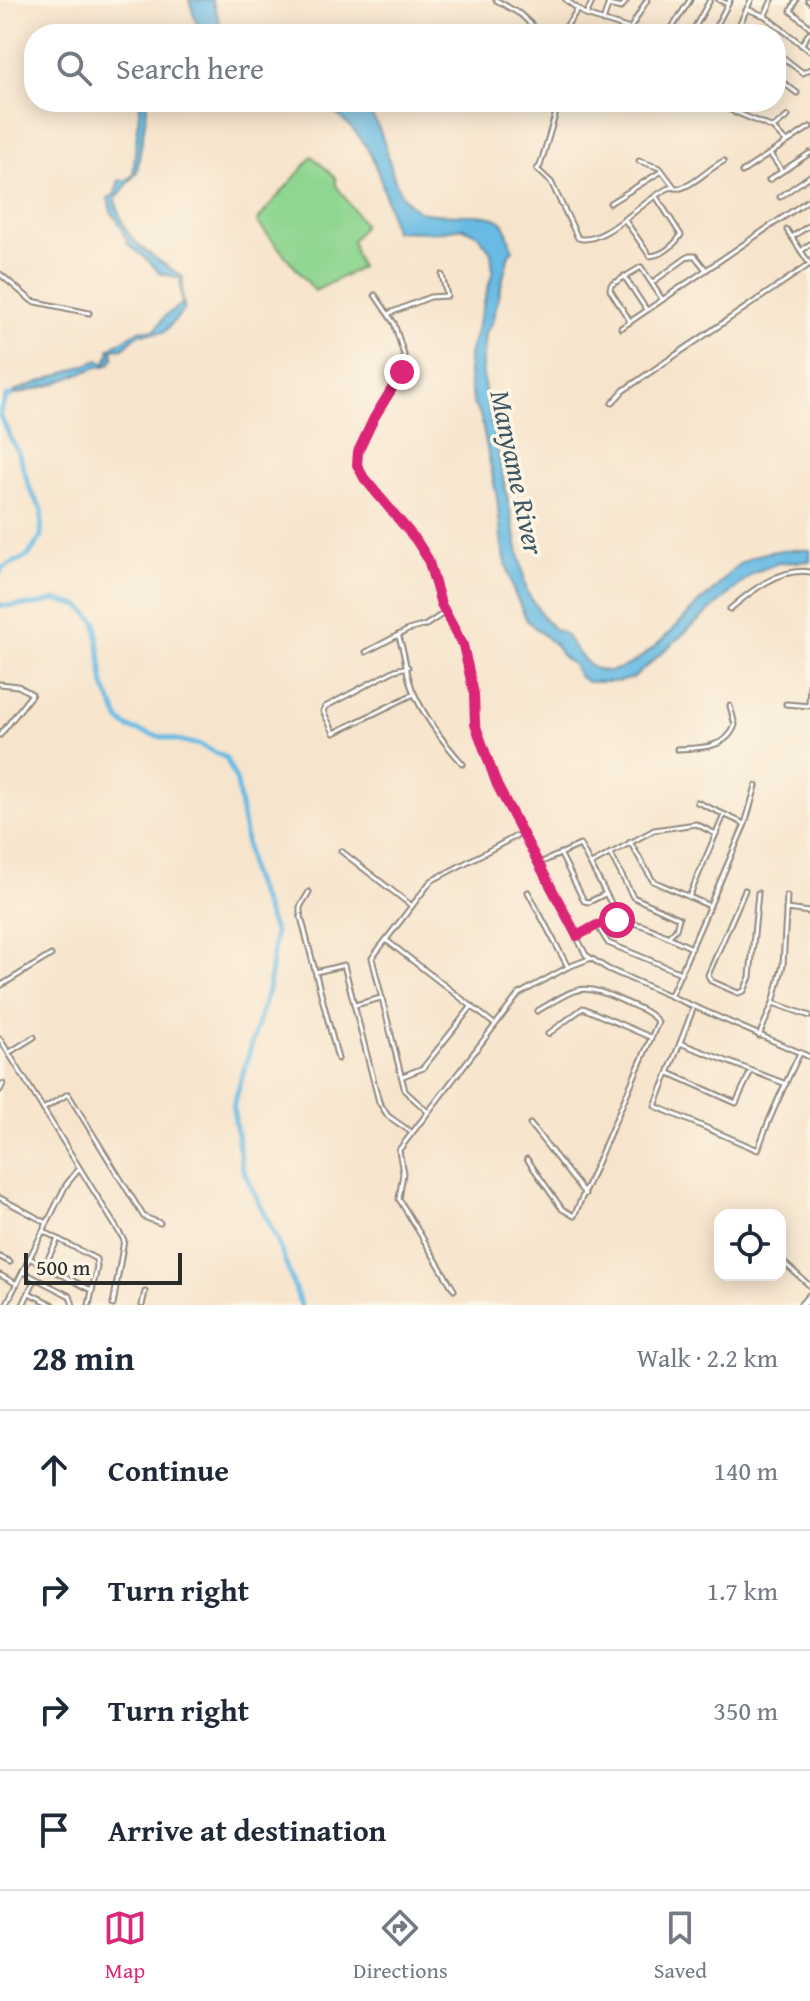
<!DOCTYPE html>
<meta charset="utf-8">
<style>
body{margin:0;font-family:"Gentium Book Plus",serif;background:#f2f2f3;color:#1f2937}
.controls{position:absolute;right:24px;bottom:24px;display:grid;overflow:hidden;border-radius:16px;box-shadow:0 4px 20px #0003}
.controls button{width:72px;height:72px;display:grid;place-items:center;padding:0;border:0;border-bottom:2px solid #e0e1e3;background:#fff;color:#1f2937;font:40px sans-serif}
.scale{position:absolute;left:24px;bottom:20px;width:158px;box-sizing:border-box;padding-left:8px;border:4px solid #2b2b2b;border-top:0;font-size:22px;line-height:28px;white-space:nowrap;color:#2b2b2b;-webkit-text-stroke:6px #fcf5e5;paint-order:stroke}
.stop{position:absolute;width:24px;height:24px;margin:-18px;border:6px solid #db2777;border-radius:50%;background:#fff}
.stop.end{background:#db2777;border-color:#fff;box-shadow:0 2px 8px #0008}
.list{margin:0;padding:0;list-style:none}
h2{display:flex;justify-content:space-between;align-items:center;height:104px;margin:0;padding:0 32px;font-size:34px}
h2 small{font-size:26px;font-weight:400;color:#747a83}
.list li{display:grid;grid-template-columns:52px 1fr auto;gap:24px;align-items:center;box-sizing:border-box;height:120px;padding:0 32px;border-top:2px solid #e0e1e3}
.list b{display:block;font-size:30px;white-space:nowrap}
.list em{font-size:26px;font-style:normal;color:#747a83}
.icon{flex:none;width:44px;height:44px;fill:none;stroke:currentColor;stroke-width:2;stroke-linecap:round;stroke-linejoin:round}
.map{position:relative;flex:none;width:810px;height:1305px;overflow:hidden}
.search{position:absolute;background:#fff;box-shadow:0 4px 20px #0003;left:24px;right:24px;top:24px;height:88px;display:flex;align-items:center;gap:20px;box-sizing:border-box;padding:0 28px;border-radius:32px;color:#747a83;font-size:30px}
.sheet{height:584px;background:#fff}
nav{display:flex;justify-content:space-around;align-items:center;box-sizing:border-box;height:112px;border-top:2px solid #e0e1e3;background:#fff;font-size:22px;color:#747a83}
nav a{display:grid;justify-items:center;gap:4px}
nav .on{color:#db2777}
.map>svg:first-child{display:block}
</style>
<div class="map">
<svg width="810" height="1305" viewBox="0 0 810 1305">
<rect width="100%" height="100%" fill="#fcf5e5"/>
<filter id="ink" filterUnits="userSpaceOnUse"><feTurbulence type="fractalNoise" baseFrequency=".0125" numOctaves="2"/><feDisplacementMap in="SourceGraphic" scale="16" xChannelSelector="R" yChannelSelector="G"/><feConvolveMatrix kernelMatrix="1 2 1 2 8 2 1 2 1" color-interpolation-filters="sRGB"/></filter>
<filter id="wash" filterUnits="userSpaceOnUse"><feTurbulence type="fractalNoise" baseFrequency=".006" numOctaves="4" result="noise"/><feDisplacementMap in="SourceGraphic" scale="32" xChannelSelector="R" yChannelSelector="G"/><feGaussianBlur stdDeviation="1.8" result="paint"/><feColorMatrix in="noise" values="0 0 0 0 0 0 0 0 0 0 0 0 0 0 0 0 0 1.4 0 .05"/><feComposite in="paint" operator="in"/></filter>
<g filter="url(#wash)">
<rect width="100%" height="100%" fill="#f7e4cc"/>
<path fill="#8fd690" stroke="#5d805e" stroke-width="2" d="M 312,156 L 336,178 L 336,185 L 364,225 L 352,241 L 360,268 L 315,291 L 257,222 C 273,198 295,180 312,156 Z"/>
<g fill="#68bbe4" stroke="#4a7388" stroke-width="2">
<path d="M 189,0 L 212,0 L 224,34 L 200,34 Z"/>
<path d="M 140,102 L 146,102 L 147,109 L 137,172 L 115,200 C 127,247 148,252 183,277 L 182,299 L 185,309 L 164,332 L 139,334 L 123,348 L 112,349 L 114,357 C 111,364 108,367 100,366 L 51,385 L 7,397 L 18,390 L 99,360 L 105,364 L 109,355 L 109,349 L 139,330 L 155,330 L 166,315 L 182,304 L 180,278 L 159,273 C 150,259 138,254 126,242 L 127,238 L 123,235 L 123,230 L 111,211 L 108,198 L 115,194 L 119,180 L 127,180 L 133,175 Z"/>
<path d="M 318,102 C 328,102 340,100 350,102 C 397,114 379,187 416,209 C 438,222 494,206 505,226 C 508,233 509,243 513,250 L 509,254 L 492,322 L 485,333 L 482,365 L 484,385 L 527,592 L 544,618 L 554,629 L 562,632 C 572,642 580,660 594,668 C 626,685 675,627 695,607 C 699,600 707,597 714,590 C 722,582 731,569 741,563 C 762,550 787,549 810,550 L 810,561 L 778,563 L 753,573 L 633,678 L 617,682 L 587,682 L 579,676 L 573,665 L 561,655 L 555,645 L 527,621 L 513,590 L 502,546 L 497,498 L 480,414 L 474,406 L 469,381 L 469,355 L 493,271 L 491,252 L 478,235 L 464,228 L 435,232 L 394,231 C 380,174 374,134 318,102 Z"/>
</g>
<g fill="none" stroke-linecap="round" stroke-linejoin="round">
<g stroke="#68bbe4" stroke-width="5">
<path d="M 0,412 L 6,397 L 12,395"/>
<path d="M 0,416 L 19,455 L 31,492 L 42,510 L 41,537 L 28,556 L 2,568 L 0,573"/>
<path d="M 0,604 L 1,606 L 35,605 L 56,600 L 80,606 L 96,622 L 104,686 L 120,721 L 129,728 L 153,735 L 200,745 L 226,758 L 237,782 L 251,874 L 275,933 L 269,986 L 233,1107 L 242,1167 L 277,1240 L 301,1305"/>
</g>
</g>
</g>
<g filter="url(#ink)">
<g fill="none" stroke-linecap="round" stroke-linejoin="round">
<defs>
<g id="street">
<path d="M 496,0 L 520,14 L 542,34"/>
<path d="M 566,0 L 586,15 L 630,29 L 635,34"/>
<path d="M 719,0 L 728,4"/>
<path d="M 796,0 L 791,11 L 810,27"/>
<path d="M 808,0 L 810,2"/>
<path d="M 608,5 L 621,8 L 627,0"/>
<path d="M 747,9 L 765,16 L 810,51"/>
<path d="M 586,15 L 593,0"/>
<path d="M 765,15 L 772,0"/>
<path d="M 603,21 L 610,0"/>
<path d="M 740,25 L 752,34"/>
<path d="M 630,29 L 647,0"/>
<path d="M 561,34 L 578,9"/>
<path d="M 668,34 L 690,0"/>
<path d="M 691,34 L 710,0"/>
<path d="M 712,34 L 730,0"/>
<path d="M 735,34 L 751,0"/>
<path d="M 801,45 L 810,32"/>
<path d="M 776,52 L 803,73 L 810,69"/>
<path d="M 776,77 L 797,93"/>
<path d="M 559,102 L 540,166 L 537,169 L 551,182 L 578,238 C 603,247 646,197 669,188 C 675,186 675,189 681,188 C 696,184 710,167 724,161"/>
<path d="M 712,102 L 773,128 L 786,142"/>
<path d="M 735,113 L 741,102"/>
<path d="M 773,128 L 788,116"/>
<path d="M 770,154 L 782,171"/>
<path d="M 639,161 L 660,168 L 675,188"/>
<path d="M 742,172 L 810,127"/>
<path d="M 769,180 L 810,153"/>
<path d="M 780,197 L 810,176"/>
<path d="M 610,203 L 662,171"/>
<path d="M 624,219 L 650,256 C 663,255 674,245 681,235 L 657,198"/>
<path d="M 787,230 L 809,263"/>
<path d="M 792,237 L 810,225"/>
<path d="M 801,251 L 810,244"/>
<path d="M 0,274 L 32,301 L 89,313"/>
<path d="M 624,276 L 646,309"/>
<path d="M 653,282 L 689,256 L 695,256 L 706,270"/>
<path d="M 375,295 L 394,323 L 404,355 L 404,365 L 400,378 L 374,418 L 358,452 L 357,465 L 364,478 L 416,540 L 428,559 L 441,604 L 463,645 L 474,694 L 475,724 L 497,785 L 586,955 L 608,969 L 810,1057"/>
<path d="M 390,313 L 430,297 L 447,296 L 442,275"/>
<path d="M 630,321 L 610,290 L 611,285 L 641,267 L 662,299"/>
<path d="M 621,328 L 810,199"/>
<path d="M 612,403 L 624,390 L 810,264"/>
<path d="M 730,609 C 751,591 781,567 810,572"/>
<path d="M 398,635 C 406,653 405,673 413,691 C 425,718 443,742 463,764"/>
<path d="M 366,652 L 408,630 L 426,625 L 444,613"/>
<path d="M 408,667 L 395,670 L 325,707 L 323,711 L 334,733 L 414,694"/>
<path d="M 0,684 L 18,686 L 32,694 L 0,735"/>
<path d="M 786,704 L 810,706"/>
<path d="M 809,705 L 810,685"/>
<path d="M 677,749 C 698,748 727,749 735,725 L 730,706"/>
<path d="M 697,802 L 745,824"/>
<path d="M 630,842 L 653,881 L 710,906"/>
<path d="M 341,851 L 412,906"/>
<path d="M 560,853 L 584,901 L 589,902 L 605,894"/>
<path d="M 610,853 L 633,897 L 679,918 L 676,929 L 668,937"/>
<path d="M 540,863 L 580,845 L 612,905 L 617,920"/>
<path d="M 591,864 L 654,830 L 696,824 L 716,834"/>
<path d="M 745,890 L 708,975 L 711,981 L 738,993 L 744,991 L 750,977 L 758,893"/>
<path d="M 309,892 L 300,907 L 300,913 L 338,1059"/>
<path d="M 528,892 L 568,967"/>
<path d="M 689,897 L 724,815"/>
<path d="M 786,909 L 810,912"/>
<path d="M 597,925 L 608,943 L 681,973"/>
<path d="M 577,936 C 626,908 645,927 692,948"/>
<path d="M 386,940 L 493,1023"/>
<path d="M 316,972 L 344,965 L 379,1102 L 388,1116 L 411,1132"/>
<path d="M 0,986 L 51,955"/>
<path d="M 671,995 L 745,824 L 756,786"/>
<path d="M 773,1003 L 810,1016"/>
<path d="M 355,1005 L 381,998"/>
<path d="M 548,1034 L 583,1008 L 650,1037"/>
<path d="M 759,1036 L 773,1003 L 783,965 L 787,896"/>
<path d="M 0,1039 L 124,1240 L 113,1305"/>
<path d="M 680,1043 L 693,1009"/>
<path d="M 10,1052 L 34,1037"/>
<path d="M 669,1073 L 736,1103 L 750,1073"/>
<path d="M 403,1076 L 423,1068 L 472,1006"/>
<path d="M 786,1084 L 680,1043 L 655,1106 L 758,1150 C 769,1116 785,1085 800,1053"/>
<path d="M 0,1090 L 3,1084"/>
<path d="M 43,1109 L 68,1094 L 144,1217 L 160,1223"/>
<path d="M 428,1112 L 405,1091 L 372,958 L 431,881 L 522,833"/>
<path d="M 530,1124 L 585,1194"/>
<path d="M 527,1159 L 562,1209 L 574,1216 L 658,1022 C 650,1012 637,1007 625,1002 C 580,981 579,987 537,1011"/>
<path d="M 0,1198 L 47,1223"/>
<path d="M 43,1231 L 96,1259 L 97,1267 L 89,1305"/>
<path d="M 0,1257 L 10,1262"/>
<path d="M 31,1259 L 91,1290"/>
<path d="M 780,1259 L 810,1286"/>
<path d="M 44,1266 L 58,1239"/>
<path d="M 23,1272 L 70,1296 L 73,1305"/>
<path d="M 0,1275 L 17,1284"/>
<path d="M 454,1290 L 399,1199 L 403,1173 L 399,1150 L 519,994 L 568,967 L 589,959"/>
<path d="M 29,1293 L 53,1305"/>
<path d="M 6,1305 L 66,1185 L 79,1169"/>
<path d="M 23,1305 L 35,1279"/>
<path d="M 142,1305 L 145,1292"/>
</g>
<path id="secondary" d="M 802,1305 L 810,1296"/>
</defs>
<use href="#street" stroke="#91887c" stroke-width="7"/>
<use href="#secondary" stroke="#91887c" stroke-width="10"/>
<use href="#street" stroke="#fff" stroke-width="3"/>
<use href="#secondary" stroke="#fff" stroke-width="6"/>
</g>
</g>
<g fill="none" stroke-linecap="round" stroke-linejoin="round" filter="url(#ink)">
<path stroke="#db2777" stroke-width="10" d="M 402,372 L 374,418 L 358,452 L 357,465 L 364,478 L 416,540 L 428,559 L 441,604 L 463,645 L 474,694 L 475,724 L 497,785 L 577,936 L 597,925 L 617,920"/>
</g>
<g text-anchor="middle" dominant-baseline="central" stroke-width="7" stroke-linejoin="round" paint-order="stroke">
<g font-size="28" font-style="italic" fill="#3d5662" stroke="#fcf5e5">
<text transform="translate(518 472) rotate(78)">Manyame River</text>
</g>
</g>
</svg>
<div class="controls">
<button><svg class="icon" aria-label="locate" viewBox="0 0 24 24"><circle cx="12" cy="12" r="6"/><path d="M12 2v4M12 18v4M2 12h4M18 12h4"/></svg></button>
</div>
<div class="scale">500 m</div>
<div class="stop" style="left:617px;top:920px"></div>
<div class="stop end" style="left:402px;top:372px"></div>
<div class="search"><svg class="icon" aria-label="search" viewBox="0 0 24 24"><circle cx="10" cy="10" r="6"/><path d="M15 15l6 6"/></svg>Search here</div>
</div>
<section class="sheet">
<h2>28 min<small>Walk · 2.2 km</small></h2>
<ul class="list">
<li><svg class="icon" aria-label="ahead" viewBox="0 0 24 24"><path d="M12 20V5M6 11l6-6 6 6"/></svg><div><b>Continue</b></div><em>140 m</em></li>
<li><svg class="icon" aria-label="right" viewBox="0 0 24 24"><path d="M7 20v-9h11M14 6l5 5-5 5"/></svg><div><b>Turn right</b></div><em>1.7 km</em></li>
<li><svg class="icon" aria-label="right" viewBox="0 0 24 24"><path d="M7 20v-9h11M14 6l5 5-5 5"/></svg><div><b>Turn right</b></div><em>350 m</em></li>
<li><svg class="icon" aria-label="arrive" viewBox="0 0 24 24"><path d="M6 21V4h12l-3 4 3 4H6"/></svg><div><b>Arrive at destination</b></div></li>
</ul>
</section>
<nav>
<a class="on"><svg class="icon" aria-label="map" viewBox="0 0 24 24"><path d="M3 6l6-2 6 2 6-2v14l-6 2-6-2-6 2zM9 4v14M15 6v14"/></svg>Map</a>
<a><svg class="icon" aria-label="directions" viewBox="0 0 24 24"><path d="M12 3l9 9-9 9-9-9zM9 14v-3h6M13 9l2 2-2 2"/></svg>Directions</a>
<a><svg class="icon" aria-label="saved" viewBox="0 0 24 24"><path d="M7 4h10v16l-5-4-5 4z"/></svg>Saved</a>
</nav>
